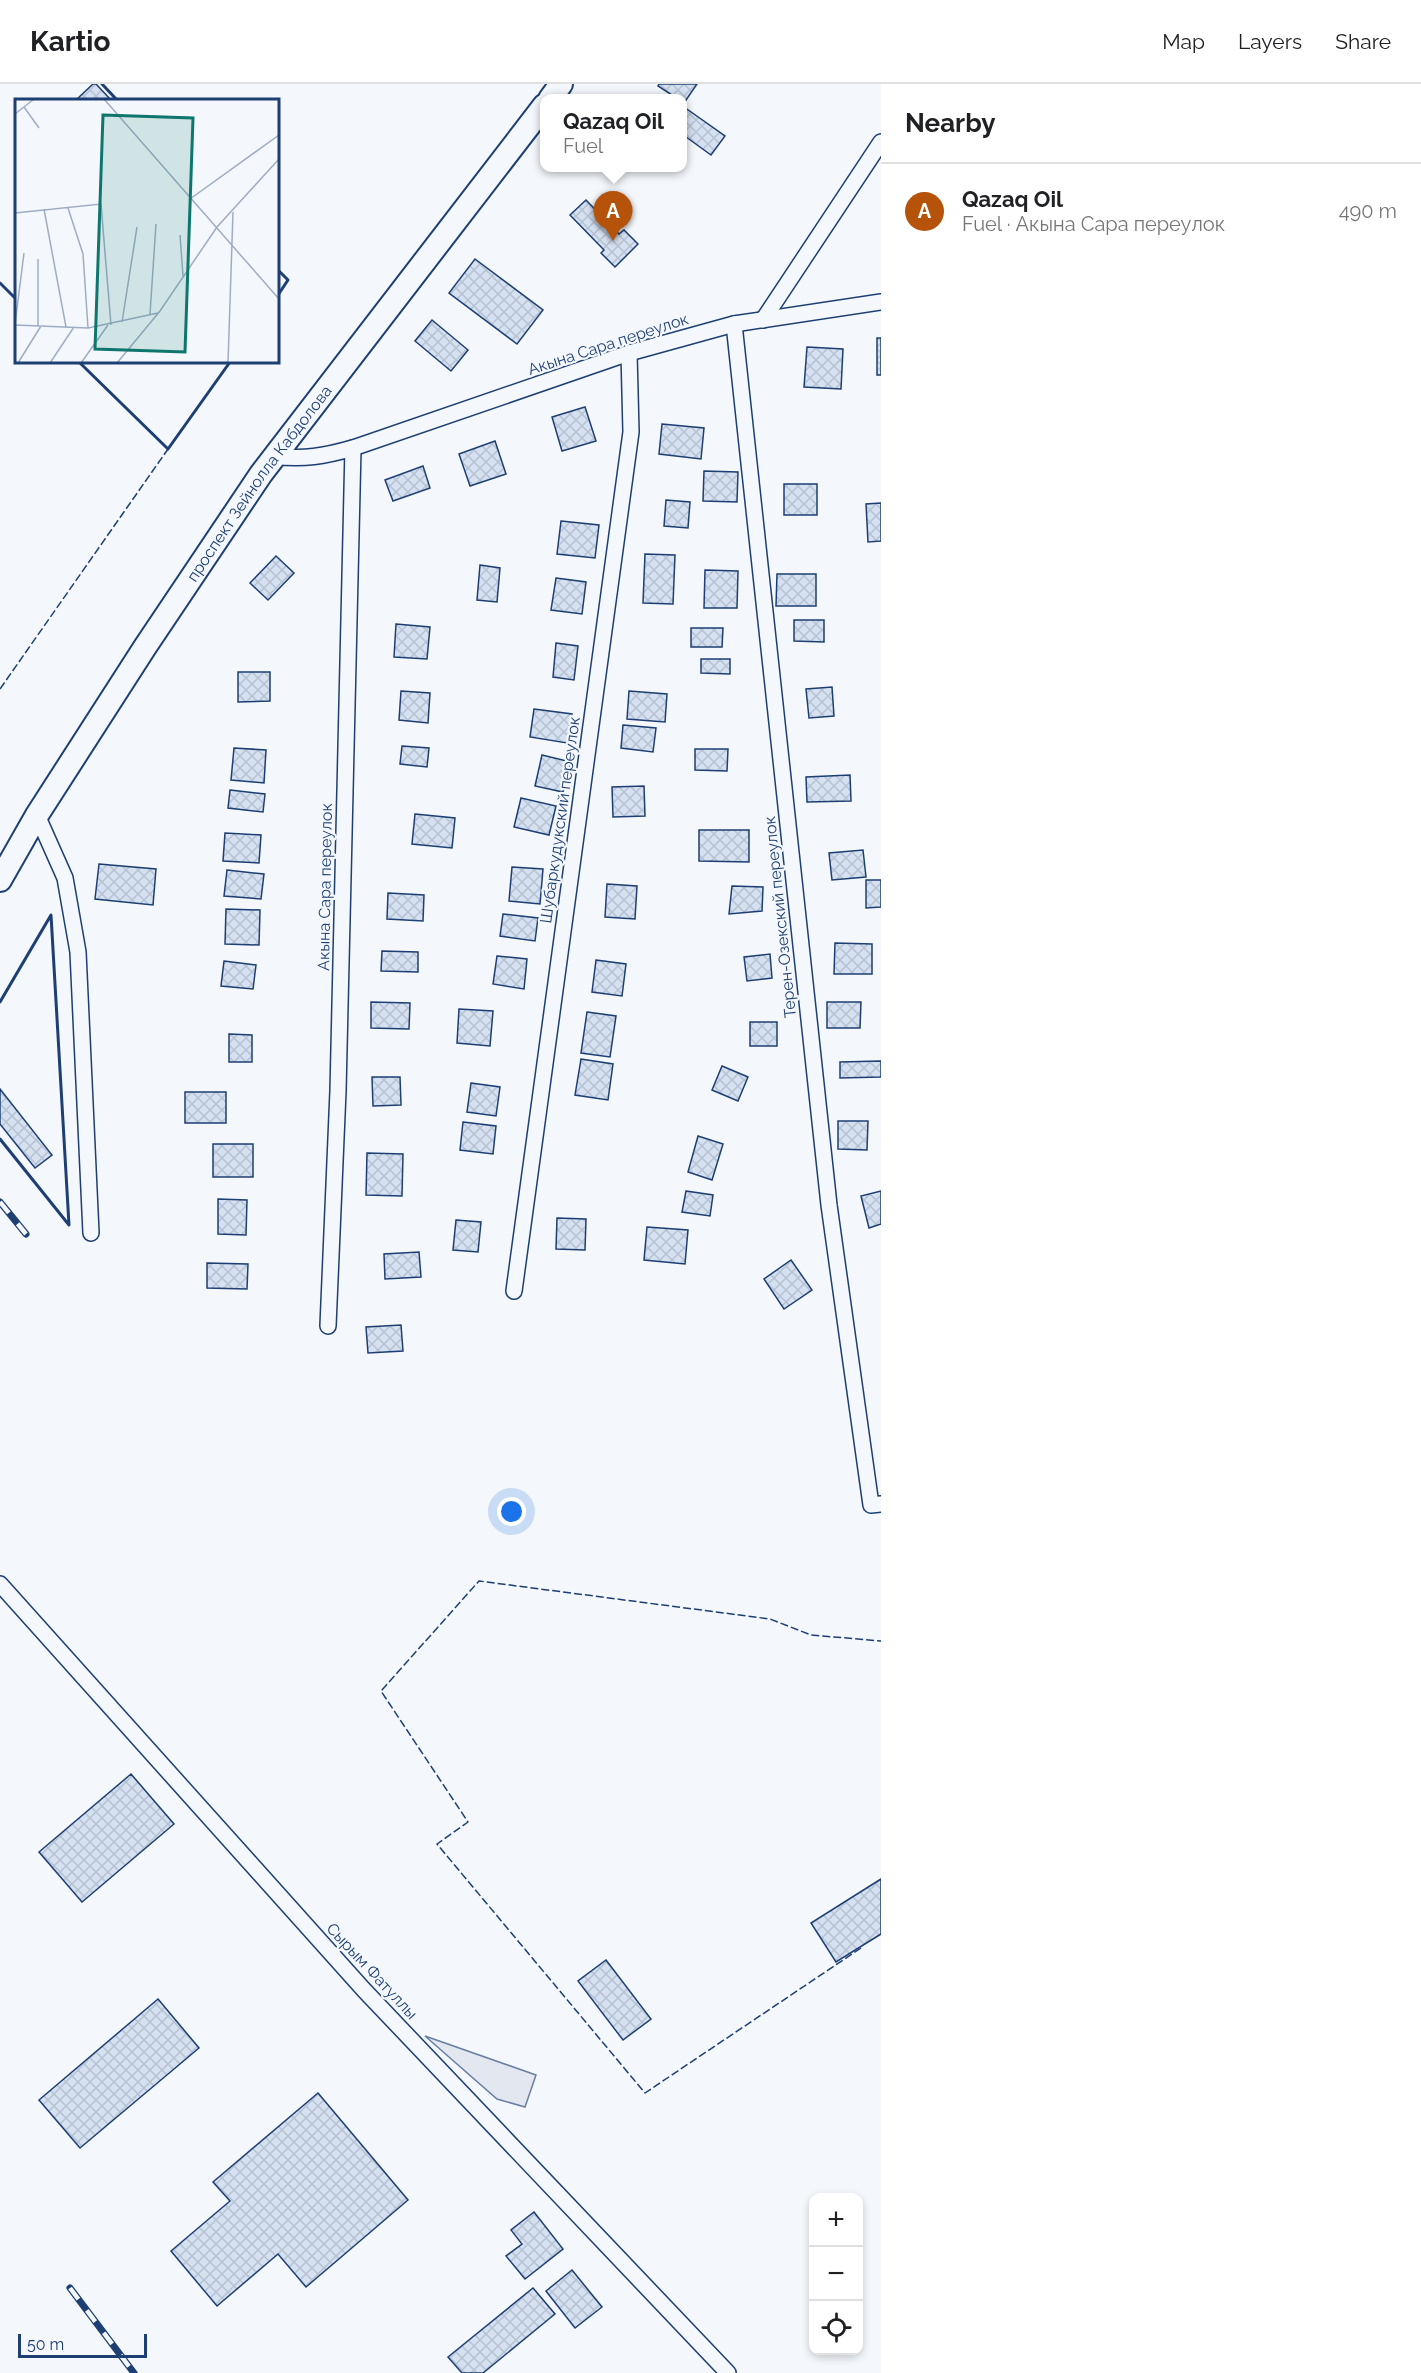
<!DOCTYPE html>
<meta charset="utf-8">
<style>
body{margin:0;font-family:Raleway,sans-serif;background:#f2f2f2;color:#202124}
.controls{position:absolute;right:18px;bottom:18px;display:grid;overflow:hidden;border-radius:12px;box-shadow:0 3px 9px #0003}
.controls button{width:54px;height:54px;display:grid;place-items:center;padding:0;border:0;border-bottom:2px solid #e0e0e0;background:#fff;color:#202124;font:30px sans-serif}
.scale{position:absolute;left:18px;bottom:15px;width:129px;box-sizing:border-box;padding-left:6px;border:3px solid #1d3f73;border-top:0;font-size:16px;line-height:21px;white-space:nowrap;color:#1d3f73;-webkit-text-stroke:4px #f4f7fb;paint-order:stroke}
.you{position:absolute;left:512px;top:1428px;width:21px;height:21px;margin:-15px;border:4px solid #fff;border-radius:50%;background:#1a73e8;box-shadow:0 0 0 9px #1a73e833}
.badge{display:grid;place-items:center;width:39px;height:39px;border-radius:50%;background:#b45309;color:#fff;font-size:20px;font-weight:700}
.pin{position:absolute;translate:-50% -50px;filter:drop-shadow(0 2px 3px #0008)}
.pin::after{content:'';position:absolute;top:32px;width:21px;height:18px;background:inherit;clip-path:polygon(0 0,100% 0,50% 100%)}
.popup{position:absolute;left:540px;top:10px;width:147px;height:78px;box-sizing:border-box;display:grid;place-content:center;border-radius:12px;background:#fff;filter:drop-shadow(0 2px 4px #0005);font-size:20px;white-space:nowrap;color:#757577}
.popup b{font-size:22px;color:#202124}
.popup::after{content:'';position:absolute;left:50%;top:100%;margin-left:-12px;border:12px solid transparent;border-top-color:#fff}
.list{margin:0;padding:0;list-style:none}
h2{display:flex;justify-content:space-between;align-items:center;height:78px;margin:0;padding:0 24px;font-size:26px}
h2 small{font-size:20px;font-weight:400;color:#757577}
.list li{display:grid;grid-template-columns:39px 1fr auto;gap:18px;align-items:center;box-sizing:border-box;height:96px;padding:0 24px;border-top:2px solid #e0e0e0}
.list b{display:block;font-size:22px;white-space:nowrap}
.list p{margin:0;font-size:20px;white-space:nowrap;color:#757577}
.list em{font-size:20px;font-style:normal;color:#757577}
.icon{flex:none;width:33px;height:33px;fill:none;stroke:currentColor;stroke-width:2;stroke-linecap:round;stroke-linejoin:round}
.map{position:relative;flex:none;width:881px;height:2289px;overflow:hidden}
header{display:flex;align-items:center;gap:36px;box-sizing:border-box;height:84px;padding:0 30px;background:#fff;border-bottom:2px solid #e0e0e0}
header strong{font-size:28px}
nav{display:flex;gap:33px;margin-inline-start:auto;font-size:21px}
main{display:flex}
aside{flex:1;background:#fff}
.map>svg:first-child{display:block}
</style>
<header>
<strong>Kartio</strong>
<nav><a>Map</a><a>Layers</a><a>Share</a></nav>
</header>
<main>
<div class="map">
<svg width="881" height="2289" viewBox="0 0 881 2289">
<defs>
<pattern id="building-cross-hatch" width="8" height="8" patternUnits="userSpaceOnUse" patternTransform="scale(1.5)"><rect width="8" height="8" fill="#d5e0f0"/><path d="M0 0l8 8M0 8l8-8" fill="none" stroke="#b6c1d1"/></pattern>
</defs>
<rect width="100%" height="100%" fill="#f4f7fb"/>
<path fill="#e3e8f0" stroke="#687fa3" stroke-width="1.5" d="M 425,1952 L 536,1991 L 525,2023 L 497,2015 Z"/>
<g fill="url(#building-cross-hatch)" stroke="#1d3f73" stroke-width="1.5">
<path d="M 93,0 L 96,0 L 111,16 L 76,16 Z"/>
<path d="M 659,0 L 697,0 L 684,19 L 682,15 L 678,15 L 658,2 Z"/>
<path d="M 684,23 L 725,52 L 711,71 L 682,50 Z"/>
<path d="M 586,116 L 619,150 L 624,146 L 638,160 L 615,183 L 601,169 L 604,166 L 570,131 Z"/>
<path d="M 475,175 L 543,226 L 517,260 L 449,209 Z"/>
<path d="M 432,236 L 468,266 L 451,287 L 415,257 Z"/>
<rect x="877" y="254" width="4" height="37"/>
<path d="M 807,263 L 843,265 L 841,305 L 804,303 Z"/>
<path d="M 585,323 L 596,357 L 562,367 L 552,333 Z"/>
<path d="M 662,340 L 704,344 L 701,375 L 659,370 Z"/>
<path d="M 495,357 L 506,390 L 470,402 L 459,370 Z"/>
<path d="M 423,382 L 430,404 L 393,417 L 385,396 Z"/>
<path d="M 704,387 L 738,388 L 737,418 L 703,417 Z"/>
<rect x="784" y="400" width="33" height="31"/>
<path d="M 666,416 L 690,418 L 688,444 L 664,442 Z"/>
<path d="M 881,419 L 881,457 L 868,458 L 866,420 Z"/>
<path d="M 561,437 L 599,441 L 595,474 L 557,470 Z"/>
<path d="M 645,470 L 675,471 L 673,520 L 643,519 Z"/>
<path d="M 276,472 L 294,489 L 268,516 L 250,499 Z"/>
<path d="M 480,481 L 500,484 L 497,518 L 477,516 Z"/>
<path d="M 705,486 L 738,487 L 737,524 L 704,524 Z"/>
<path d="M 777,490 L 816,490 L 816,522 L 776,522 Z"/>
<path d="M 556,494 L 586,498 L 582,530 L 551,526 Z"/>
<path d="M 794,536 L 824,536 L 824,558 L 794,557 Z"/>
<path d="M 396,540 L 430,543 L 427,575 L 394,573 Z"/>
<path d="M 691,544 L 723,544 L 722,563 L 691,563 Z"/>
<path d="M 556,559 L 578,562 L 574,596 L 553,593 Z"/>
<path d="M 701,575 L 730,575 L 730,590 L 701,589 Z"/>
<path d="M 238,588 L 270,588 L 270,617 L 238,618 Z"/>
<path d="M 832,603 L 834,632 L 809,634 L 806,605 Z"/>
<path d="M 401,607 L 430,609 L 428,639 L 399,636 Z"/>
<path d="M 629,607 L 667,610 L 665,638 L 627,635 Z"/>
<path d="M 534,625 L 572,630 L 567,659 L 530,653 Z"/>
<path d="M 623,641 L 656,644 L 653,668 L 621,664 Z"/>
<path d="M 402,662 L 429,664 L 427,683 L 400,680 Z"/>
<path d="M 234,664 L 266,666 L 264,699 L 231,696 Z"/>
<path d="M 695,665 L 728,665 L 727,687 L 695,686 Z"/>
<path d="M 542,671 L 571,678 L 563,708 L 535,702 Z"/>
<path d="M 850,691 L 851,717 L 807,718 L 806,693 Z"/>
<path d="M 644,702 L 645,732 L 613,733 L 612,703 Z"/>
<path d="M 230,706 L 265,710 L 263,728 L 228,724 Z"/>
<path d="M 521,714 L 556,722 L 549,751 L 514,743 Z"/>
<path d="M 415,730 L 455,734 L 452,764 L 412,760 Z"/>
<path d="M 699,746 L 749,746 L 749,778 L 699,777 Z"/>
<path d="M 225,749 L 261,751 L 259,779 L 223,777 Z"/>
<path d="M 863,766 L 866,793 L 832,796 L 829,769 Z"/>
<path d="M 99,780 L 156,785 L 153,821 L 95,815 Z"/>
<path d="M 512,783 L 543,785 L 540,820 L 509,817 Z"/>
<path d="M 227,786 L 264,790 L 261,815 L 224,812 Z"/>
<path d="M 866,796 L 881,796 L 881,823 L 866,824 Z"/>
<path d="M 607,800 L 637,802 L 635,835 L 605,833 Z"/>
<path d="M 732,802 L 763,803 L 762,827 L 729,830 Z"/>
<path d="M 388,809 L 424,811 L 423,837 L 387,835 Z"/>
<path d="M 226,825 L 260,826 L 259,861 L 225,860 Z"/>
<path d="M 503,830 L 538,834 L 535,857 L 500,852 Z"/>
<path d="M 835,859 L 872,860 L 872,890 L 834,890 Z"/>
<path d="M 382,867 L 418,868 L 418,888 L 381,887 Z"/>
<path d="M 770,870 L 772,894 L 747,897 L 744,873 Z"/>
<path d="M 497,872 L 527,875 L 524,905 L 493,900 Z"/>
<path d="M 596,876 L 626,880 L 622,912 L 592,908 Z"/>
<path d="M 224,877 L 256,881 L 253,905 L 221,902 Z"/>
<path d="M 371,918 L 410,919 L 409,945 L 371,944 Z"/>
<path d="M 827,918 L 861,918 L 860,944 L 827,944 Z"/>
<path d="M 459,925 L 493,927 L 490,962 L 457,959 Z"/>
<path d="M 587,928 L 616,932 L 610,973 L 581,969 Z"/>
<rect x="750" y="938" width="27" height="24"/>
<path d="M 229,950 L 252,951 L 252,978 L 229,978 Z"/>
<path d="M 581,975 L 613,980 L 608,1016 L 575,1011 Z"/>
<path d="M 881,977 L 881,993 L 840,994 L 840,978 Z"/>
<path d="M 722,982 L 748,993 L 738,1017 L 712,1006 Z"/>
<path d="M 372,993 L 400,993 L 401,1021 L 373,1022 Z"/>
<path d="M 471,999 L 500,1003 L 496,1032 L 467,1028 Z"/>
<path d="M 0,1005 L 52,1071 L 35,1084 L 0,1040 Z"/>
<rect x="185" y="1008" width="41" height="31"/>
<path d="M 838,1037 L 868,1037 L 867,1066 L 838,1065 Z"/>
<path d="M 463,1038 L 496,1042 L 493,1070 L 460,1066 Z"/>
<path d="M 698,1052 L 723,1060 L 712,1096 L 688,1088 Z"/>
<rect x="213" y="1060" width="40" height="33"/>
<path d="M 367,1069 L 403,1070 L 402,1112 L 366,1111 Z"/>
<path d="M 686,1107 L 713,1111 L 710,1132 L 682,1128 Z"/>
<path d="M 881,1107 L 881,1140 L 869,1144 L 861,1112 Z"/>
<path d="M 218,1115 L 247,1116 L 246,1151 L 218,1150 Z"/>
<path d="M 557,1134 L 586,1135 L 585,1166 L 556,1165 Z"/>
<path d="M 456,1136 L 481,1138 L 478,1168 L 453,1166 Z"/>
<path d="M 647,1143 L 688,1146 L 685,1180 L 644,1176 Z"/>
<path d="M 419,1168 L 421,1193 L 385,1195 L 384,1170 Z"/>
<path d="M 791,1176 L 812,1206 L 784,1225 L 764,1195 Z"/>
<path d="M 207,1179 L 248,1180 L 247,1205 L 207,1204 Z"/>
<path d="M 401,1241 L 403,1267 L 368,1269 L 366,1243 Z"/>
<path d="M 131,1690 L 174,1740 L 82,1818 L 39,1768 Z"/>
<path d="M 881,1795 L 881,1850 L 836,1878 L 811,1839 Z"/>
<path d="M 606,1876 L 651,1935 L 623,1956 L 578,1897 Z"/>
<path d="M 158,1915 L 199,1964 L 80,2064 L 39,2016 Z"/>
<path d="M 318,2009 L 408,2116 L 306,2203 L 278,2170 L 217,2222 L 171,2167 L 230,2117 L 213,2098 Z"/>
<path d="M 534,2128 L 563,2165 L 525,2195 L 506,2172 L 522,2160 L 511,2146 Z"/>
<path d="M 572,2186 L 602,2223 L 575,2244 L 546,2207 Z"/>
<path d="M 533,2204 L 555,2230 L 483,2289 L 462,2289 L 448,2273 Z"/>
</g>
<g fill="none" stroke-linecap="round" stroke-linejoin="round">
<defs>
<g id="street">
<path d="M 763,236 L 881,58"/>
<path d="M 734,240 L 829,1121 L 871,1421 L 881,1420"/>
<path d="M 274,372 C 303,376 325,372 353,364 L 629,269 L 734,240 L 881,218"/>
<path d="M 37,731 L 65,794 L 78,868 L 91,1149"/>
<path d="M 514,1207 L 631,348 L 629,269"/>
<path d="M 328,1242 L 338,1007 L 353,364"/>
<path d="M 0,1500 L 364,1906 L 728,2289"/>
</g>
<g id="secondary">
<path d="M 550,15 L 561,0"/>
<path id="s1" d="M 0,796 L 37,731 L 145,563 L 261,390 L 544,22"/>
</g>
</defs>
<use href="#street" stroke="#1d3f73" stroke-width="18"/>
<use href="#secondary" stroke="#1d3f73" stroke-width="26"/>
<use href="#street" stroke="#f4f7fb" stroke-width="15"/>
<use href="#secondary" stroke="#f4f7fb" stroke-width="22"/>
<defs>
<g id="rail">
<path d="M 0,1118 L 26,1150"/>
<path d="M 70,2204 L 134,2289"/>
</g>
</defs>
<use href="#rail" stroke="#1d3f73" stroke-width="7"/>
<use href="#rail" stroke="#f4f7fb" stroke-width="4.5" stroke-dasharray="14" stroke-linecap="butt"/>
<g stroke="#1d3f73" stroke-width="1.5" stroke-dasharray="8 3" stroke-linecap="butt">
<path d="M 0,199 L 16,215"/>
<path d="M 0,605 L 168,365 L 79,278"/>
<path d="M 861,1864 L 645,2009 L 437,1760 L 468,1738 L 381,1607 L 479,1497 L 770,1535 L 811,1551 L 881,1557"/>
</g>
<g stroke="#1d3f73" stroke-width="3">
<path d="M 102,0 L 117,16"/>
<path d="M 278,186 L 288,196 L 278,211"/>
<path d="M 0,199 L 16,215"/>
<path d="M 79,278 L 168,365 L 230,278"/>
<path d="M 0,918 L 51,831 L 69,1141 L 0,1055"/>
</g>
</g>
<g text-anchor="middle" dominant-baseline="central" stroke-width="4.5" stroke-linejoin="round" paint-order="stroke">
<g font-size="16" fill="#1d3f73" stroke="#f4f7fb">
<text transform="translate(608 260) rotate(-18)">Акына Сара переулок</text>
<text stroke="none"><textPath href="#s1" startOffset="474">проспект Зейнолла Кабдолова</textPath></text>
<text transform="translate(560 736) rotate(-82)">Шубаркудукский переулок</text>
<text transform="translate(325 803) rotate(-89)">Акына Сара переулок</text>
<text transform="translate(780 833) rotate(-96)">Терен-Озекский переулок</text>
<text transform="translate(372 1887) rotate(47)">Сырым Фатуллы</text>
</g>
</g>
<g transform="translate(15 15)">
<rect width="264" height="264" fill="#f4f7fb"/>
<path fill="none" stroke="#9eadc5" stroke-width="1.5" d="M 89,0 L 264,200M 9,8 L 24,29M 0,15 L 19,0M 175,100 L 264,36M 53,109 L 68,155 L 73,229M 29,110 L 51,228M 0,114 L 86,105 L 96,226M 165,136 L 168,177M 23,160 L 23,227M 135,215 L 141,125M 107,223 L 122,128M 0,225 L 9,154M 0,226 L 73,229 L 143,214M 3,264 L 26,227M 35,264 L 59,228M 66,264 L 93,226M 102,264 L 145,212 L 202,128 L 264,60M 213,264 L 218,113"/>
<path fill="#0f766e" fill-opacity="0.15" stroke="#0f766e" stroke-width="3" d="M 88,16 L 178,19 L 170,253 L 80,250 Z"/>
<rect width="264" height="264" fill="none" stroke="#1d3f73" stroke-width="3"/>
</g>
</svg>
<div class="controls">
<button>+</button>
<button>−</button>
<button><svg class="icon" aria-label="locate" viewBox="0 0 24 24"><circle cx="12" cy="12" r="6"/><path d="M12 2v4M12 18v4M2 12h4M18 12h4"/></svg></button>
</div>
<div class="scale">50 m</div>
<div class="you"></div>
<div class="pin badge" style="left:613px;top:157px">A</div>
<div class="popup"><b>Qazaq Oil</b>Fuel</div>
</div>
<aside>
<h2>Nearby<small></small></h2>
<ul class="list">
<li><span class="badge">A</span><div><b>Qazaq Oil</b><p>Fuel · Акына Сара переулок</p></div><em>490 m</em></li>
</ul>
</aside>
</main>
